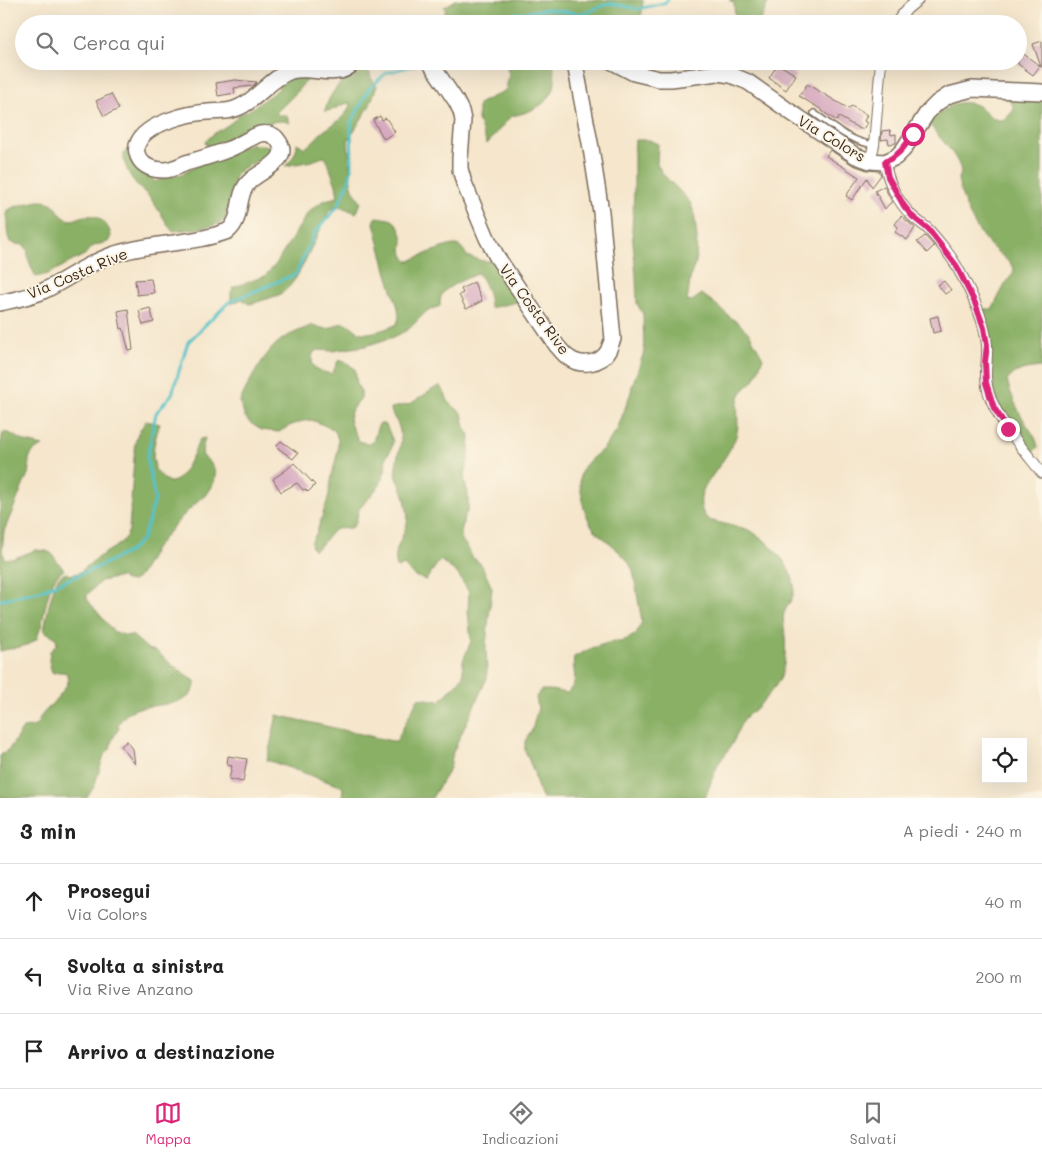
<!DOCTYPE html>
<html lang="it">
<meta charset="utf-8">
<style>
body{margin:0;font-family:Mali,sans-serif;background:#f2f2f2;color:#222}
.controls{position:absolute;right:15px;bottom:15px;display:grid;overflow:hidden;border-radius:0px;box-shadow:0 5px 20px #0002}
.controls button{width:45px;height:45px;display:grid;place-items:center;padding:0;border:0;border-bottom:1px solid #e0e0e0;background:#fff;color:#222;font:25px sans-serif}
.stop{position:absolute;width:15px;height:15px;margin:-11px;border:4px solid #db2777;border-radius:50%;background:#fff}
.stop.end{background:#db2777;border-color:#fff;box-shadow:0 1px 5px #0008}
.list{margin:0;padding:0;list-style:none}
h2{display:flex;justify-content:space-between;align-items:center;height:65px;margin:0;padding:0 20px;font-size:21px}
h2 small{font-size:16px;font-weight:400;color:#767676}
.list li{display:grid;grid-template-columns:32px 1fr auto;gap:15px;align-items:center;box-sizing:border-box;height:75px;padding:0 20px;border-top:1px solid #e0e0e0}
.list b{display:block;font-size:19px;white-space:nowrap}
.list p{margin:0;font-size:16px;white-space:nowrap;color:#767676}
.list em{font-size:16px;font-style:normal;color:#767676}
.icon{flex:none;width:28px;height:28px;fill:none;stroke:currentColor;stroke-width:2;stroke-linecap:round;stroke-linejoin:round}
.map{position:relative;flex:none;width:1042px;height:798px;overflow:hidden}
.search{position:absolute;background:#fff;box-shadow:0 5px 20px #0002;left:15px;right:15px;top:15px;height:55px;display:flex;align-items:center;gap:12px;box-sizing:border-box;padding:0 18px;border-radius:28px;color:#767676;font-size:19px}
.sheet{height:290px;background:#fff}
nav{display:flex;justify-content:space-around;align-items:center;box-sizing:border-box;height:70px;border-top:1px solid #e0e0e0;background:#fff;font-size:14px;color:#767676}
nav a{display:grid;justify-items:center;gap:2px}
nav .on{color:#db2777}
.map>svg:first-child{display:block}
</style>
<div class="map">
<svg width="1042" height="798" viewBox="0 0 1042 798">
<rect width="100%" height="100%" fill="#fcf5e5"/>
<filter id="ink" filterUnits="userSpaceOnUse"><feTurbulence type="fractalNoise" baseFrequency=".02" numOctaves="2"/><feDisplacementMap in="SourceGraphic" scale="10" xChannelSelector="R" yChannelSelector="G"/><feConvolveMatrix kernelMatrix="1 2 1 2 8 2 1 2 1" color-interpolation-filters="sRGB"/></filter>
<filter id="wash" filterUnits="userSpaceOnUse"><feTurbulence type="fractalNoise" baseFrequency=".0096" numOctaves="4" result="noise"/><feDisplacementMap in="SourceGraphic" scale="20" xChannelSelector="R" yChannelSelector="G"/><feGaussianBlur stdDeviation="1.12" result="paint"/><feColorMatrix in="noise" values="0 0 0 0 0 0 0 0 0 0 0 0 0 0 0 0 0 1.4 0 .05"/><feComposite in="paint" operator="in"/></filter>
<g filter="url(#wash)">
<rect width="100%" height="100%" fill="#f5e6cc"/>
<g fill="#8ab066" stroke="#626d42">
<path d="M 456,0 L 643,0 L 642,12 L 639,24 L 436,24 L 444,14 L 446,10 L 444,7 Z"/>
<path d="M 729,0 L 769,0 L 759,24 L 737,24 L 735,22 L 734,3 Z"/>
<path d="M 505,61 L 555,61 C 552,68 555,74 555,81 C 554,103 530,113 511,116 L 487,144 L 478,120 L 478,104 L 506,90 L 509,74 Z"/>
<path d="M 360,71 L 366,71 L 370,73 L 371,78 L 377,86 L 369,107 L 348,140 L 351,182 L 353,189 L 361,202 L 358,210 L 356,213 L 337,205 L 329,211 L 303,265 L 296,278 L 289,287 L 279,295 L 254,303 L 249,304 L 242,299 L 231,304 L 231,292 L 234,287 L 265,276 L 276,264 L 309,211 L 325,200 L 338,197 L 336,185 L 326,158 L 323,157 L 312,161 L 285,166 C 292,160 297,153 297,143 L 305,148 C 311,144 315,139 320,134 C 329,126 349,117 350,103 C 341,103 335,111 325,111 C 326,101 337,85 345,79 C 350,76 356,74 360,71 Z"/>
<path d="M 306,72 L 303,78 L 309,77 L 294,95 L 276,113 L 278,115 L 286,115 L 290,123 C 287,122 285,121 282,121 C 269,120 242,133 229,139 C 222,142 214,147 206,145 L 205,142 C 214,130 231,127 239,114 L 248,111 L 279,89 L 278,82 Z"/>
<path d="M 1042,94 L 1042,367 C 1029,368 1015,369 1007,381 C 1011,395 1017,409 1025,422 C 1030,430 1037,438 1038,447 L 1032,453 L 1012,426 L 999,406 L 991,383 L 979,309 L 992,309 L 1007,281 L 1013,274 L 1014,268 C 1008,260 1001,255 994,249 C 976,233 961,201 958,178 L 961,174 C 961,157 938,138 929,123 C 937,116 945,108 955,104 C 961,102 972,102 978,106 C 986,110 993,124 1005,119 C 1008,117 1011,113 1013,111 L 1013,105 L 1006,97 Z"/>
<path d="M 635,140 L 649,140 L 658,144 L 657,164 L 663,174 L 690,202 L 694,213 L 697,237 L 696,262 L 691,274 L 687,302 L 692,301 L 702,294 L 719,307 L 731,318 L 739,323 L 749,333 L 763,358 C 760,365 758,373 754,380 C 749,386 742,389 739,397 C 735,411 741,426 735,439 C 729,453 719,466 710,479 C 708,483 704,488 702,492 C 699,502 701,514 709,520 C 721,524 734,525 746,529 C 765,536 795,567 794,589 C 794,598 787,605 784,613 C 782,620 785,629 785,636 C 786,649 785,665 781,677 C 778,684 760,705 755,710 C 752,713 748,714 746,717 C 739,724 738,732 734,740 C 730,749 724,755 719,763 C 713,774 710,786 705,798 L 542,798 L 536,783 L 534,772 L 525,751 L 525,741 L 532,730 L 538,708 L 536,697 L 541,690 L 551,690 L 567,693 C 581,680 571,672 574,657 L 592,648 L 614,641 L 621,642 L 636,634 L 642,622 L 633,570 L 627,560 L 611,544 L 595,531 L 590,523 L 584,509 L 580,485 L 580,476 L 583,468 L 590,460 L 603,449 L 617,430 L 631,392 L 632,386 L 644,352 L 643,314 L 637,304 L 636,277 L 632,230 L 634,191 L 634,153 Z"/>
<path d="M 252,143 L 253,146 C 260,145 266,144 272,148 L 272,151 C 263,161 244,164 236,175 C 232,181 233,190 231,197 C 230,204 228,214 224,220 C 218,228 183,230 172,231 C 165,220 158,209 151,199 C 148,194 143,192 140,188 C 132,180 122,165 124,153 L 126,151 L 134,152 L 155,182 L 169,176 L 178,175 L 185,173 L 194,167 Z"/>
<path d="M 39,201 C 61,201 54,213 67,219 C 74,222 80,216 86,216 C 99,214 109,225 111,236 L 108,242 C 101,244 89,245 86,254 L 48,274 L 36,277 C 33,272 31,266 29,261 C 26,253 31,254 24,245 L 16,244 L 10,242 C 6,233 7,221 7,211 C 15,205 29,203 39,201 Z"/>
<path d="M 376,217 C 378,217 391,219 392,220 C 398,223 403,235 403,242 C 402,251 401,253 407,261 L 410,261 C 418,257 448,244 456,245 C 462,246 464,251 467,256 L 483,261 L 492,261 L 521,301 L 490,308 C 490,296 485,283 478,273 C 469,278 448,285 442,294 C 440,298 440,302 440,306 L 427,311 L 409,329 L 394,337 L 365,346 L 332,351 L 318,350 L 313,353 C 309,370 318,371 332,374 L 338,361 L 340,360 L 346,362 L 355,369 L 357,384 L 361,392 L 361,398 L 352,409 L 349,418 L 351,426 L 359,441 L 368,444 L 373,442 L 377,428 L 380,423 L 386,425 L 393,441 L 391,450 L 386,457 L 385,471 L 380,485 L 359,509 L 356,522 L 353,527 L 350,528 L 341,528 L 334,530 L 320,546 L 314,550 L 312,548 L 311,542 L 316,534 L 328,499 L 332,475 L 338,450 L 338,440 L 336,433 L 333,429 L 312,420 L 303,421 L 289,426 L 279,432 L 261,430 L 249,422 L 244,415 L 240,401 C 249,382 266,349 284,338 C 293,333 303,329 313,325 C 319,327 325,330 331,328 C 335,326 338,324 342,323 C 349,323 354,329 359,332 C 367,336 390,328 397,324 L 399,317 L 398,308 L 387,274 L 374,223 L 374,219 Z"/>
<path d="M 440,386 L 443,389 L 449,403 L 462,413 L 465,428 L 470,435 L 469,455 L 464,480 L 468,493 L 468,510 L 464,517 L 461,533 L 462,540 L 469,550 L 472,557 L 481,564 L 492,588 L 486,645 L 487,678 L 453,752 L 450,768 L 432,798 L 342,798 L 343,787 L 267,760 L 277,715 L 396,742 L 418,698 L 440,701 L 463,677 L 463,661 L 471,641 L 468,611 L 469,592 L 457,573 L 440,560 L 426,580 L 414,576 L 404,565 L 397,568 C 392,548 403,540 407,523 C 409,515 405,497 402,489 C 401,485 398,482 397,478 C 393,467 400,452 401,440 C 401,436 400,431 399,427 C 397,420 391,416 391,408 L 410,404 L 435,388 Z"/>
<path d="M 146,421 L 160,424 C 156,435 153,446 153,457 C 154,462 155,465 155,470 C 159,473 163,479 167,481 C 180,489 194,452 198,443 L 200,439 L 205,438 L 202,451 L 203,456 C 210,462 217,468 215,478 C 213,492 200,499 191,508 C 179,519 165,536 155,549 C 149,559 144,570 137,579 C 130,582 127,583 121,577 L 101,581 L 87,595 L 87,599 L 90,603 L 113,631 L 126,636 L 130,635 L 133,636 L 148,649 L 156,651 L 172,665 L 195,681 C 197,708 153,703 136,709 C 128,711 123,718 118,724 L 119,728 L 112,740 L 110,749 L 104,755 L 94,787 L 86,798 L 0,798 L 0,756 L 10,748 L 23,728 C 26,727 32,728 35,726 C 38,725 39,719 41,716 C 48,708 65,691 68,682 C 69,679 69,677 67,674 C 63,670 56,673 52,673 L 49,661 L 50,651 L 56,645 L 57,642 L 55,637 L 44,631 C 46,620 52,585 59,577 C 62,574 63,574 67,573 L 69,575 L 79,573 L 97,558 L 120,544 L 127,535 L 129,530 L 135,444 L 138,433 Z"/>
<path d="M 3,432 L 9,433 L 26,442 L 43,446 C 32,450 26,458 30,469 L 4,531 L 2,551 L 4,556 L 7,559 L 12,559 L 36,550 L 46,551 L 51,553 L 64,570 C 46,578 46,617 38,635 C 37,638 38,639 34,641 C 25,648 11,648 0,651 L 0,447 Z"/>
</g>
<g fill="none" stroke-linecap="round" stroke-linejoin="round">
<g stroke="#54c2c8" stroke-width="3">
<path d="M 475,24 L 493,17 L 547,9 L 583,14 L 609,3 L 638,9 L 664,3 L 668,0"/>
<path d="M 0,600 L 39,591 L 96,568 L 130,551 L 143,538 L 155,500 L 147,458 L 156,413 L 172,394 L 188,342 L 229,302 L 296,274 L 314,234 L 338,206 L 349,181 L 352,166 L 351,123 L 369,89 L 386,73 L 419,64 L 421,61"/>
</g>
</g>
<g id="blocks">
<g fill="#d6a9bf">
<path d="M 1042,41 L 1042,67 L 1041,67 L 1033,44 Z"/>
<path d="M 1021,52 L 1040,66 L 1033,75 L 1018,64 L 1018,56 Z"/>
<path d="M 778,64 L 796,75 L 786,90 L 769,78 Z"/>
<path d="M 235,80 L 257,82 L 253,86 L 234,88 L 235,93 L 218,96 L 216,83 Z"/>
<path d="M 807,84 L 849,109 L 851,106 L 867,115 L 864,121 L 867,123 L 863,129 L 860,129 L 839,117 L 837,121 L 822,111 L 822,110 L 799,96 Z"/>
<path d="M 111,94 L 119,109 L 104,116 L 96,101 Z"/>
<path d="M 380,116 L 382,120 L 386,118 L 395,132 L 384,139 L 373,120 Z"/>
<path d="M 890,130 L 891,135 L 896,134 L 896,143 L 889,144 L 888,139 L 881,140 L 882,131 Z"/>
<path d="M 830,150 L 853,165 L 867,170 L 878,171 L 880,172 L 881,175 L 872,187 L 867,178 L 852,200 L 846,196 L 859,177 L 826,156 Z"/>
<path d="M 884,186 L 892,202 L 889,204 L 885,209 L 875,191 Z"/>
<path d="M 901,216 L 915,228 L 907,240 L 895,232 L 898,227 L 895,224 Z"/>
<path d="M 925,236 L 934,246 L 927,253 L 917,242 Z"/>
<path d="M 151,279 L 154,293 L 137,295 L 135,280 Z"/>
<path d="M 944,281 L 951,290 L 945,294 L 938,285 Z"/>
<path d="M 474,282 L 482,301 L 466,309 L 459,295 L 463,293 L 461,289 Z"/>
<path d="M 150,308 L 154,322 L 143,325 L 139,311 Z"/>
<path d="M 128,309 L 133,350 L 129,351 L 123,328 L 121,329 L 118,311 Z"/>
<path d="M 938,316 L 941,331 L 933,333 L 930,318 Z"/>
<path d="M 281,441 L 298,453 L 293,459 L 278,448 L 277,445 Z"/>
<path d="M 294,463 L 315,485 L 308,492 L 305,489 L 303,490 L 297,483 L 281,492 L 273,479 L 286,470 Z"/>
<path d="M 127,741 L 133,749 L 135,764 L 121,746 Z"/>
<path d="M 228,756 L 247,759 L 243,782 L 229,779 L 232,766 L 227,765 Z"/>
</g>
</g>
</g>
<g filter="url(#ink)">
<use href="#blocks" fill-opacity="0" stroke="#7c6c5b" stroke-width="1"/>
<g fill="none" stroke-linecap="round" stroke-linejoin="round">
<defs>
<path id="lane" d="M 814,113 C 834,127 849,141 874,145"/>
<g id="street">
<path d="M 895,24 L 907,9 L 918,0"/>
<path d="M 870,161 L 874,145 L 881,61"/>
<path d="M 885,162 C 887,181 898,202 912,216 C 916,220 922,224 927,228 C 934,235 952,257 957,267 C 969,288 985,320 987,345 C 988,363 983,375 989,394 C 998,421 1024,450 1042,473"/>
</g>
<g id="secondary">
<path d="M 429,61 L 456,101 L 461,111 L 463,120 L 460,158 L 460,169 L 464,183 L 487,238 L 497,257 L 557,346 C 561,350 564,355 569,358 C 581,367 601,364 608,351 C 610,347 611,343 613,339 L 601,212 L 591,148 L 576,69 L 577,61"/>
<path d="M 611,61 L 634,73 L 659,79 L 671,79 L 718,73 L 731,75 L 748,82 L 789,111 L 856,156 L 870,161 L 885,162 L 896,157 L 903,150 L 927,113 L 937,103 L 949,95 L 972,89 L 1042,92"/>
<path d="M 0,303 C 13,300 28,297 41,292 C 65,281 86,264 112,255 C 150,242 191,245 228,231 C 244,218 235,193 251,180 C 262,170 294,159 277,139 C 273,134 266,133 260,134 C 249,138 240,145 229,149 C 215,155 200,159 186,163 C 179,166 171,170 164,170 C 156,170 146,168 140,160 C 137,156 135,148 138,143 C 146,123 190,113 208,112 C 216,111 224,112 231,110 C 254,105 269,78 291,71 C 308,67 325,74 340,71 C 347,70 351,65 356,61"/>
</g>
</defs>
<use href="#lane" stroke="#7c6c5b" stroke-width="8"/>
<use href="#street" stroke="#7c6c5b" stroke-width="12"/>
<use href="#secondary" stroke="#7c6c5b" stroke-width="18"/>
<use href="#lane" stroke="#fff" stroke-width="5"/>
<use href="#street" stroke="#fff" stroke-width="10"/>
<use href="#secondary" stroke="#fff" stroke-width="15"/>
</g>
</g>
<g fill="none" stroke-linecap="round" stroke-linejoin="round" filter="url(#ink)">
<path stroke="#db2777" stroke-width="6" d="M 913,134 C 904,148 900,154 885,162 L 888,177 L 904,206 L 913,217 L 928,229 L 956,265 L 975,303 L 984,328 L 987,345 L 985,362 L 986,383 L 994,408 L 1008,429"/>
</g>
<g text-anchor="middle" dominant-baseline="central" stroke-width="4" stroke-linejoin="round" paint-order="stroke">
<g font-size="15" fill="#3b2a1e" stroke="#fcf5e5">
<text transform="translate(832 138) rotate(31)">Via Colors</text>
<text transform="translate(77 273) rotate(-23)">Via Costa Rive</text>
<text transform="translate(535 309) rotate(54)">Via Costa Rive</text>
</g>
</g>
</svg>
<div class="controls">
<button><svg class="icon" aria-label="locate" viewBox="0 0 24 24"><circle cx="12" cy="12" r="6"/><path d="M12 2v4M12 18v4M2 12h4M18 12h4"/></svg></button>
</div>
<div class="stop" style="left:913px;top:134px"></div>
<div class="stop end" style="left:1008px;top:429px"></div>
<div class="search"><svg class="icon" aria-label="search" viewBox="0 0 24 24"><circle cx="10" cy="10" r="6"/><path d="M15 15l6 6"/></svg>Cerca qui</div>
</div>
<section class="sheet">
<h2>3 min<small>A piedi · 240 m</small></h2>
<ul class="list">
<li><svg class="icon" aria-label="ahead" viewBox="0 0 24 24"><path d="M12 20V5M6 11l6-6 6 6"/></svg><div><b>Prosegui</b><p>Via Colors</p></div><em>40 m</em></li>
<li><svg class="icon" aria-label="left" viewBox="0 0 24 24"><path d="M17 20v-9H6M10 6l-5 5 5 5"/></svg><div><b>Svolta a sinistra</b><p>Via Rive Anzano</p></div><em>200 m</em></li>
<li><svg class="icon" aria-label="arrive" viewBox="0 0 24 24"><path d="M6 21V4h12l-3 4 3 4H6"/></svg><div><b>Arrivo a destinazione</b></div></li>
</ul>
</section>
<nav>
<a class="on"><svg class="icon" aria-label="map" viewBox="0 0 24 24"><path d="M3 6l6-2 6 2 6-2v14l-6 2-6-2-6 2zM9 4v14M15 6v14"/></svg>Mappa</a>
<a><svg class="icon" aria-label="directions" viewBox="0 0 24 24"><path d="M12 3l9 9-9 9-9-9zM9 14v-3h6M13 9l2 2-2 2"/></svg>Indicazioni</a>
<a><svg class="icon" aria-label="saved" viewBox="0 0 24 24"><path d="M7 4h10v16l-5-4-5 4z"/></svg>Salvati</a>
</nav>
